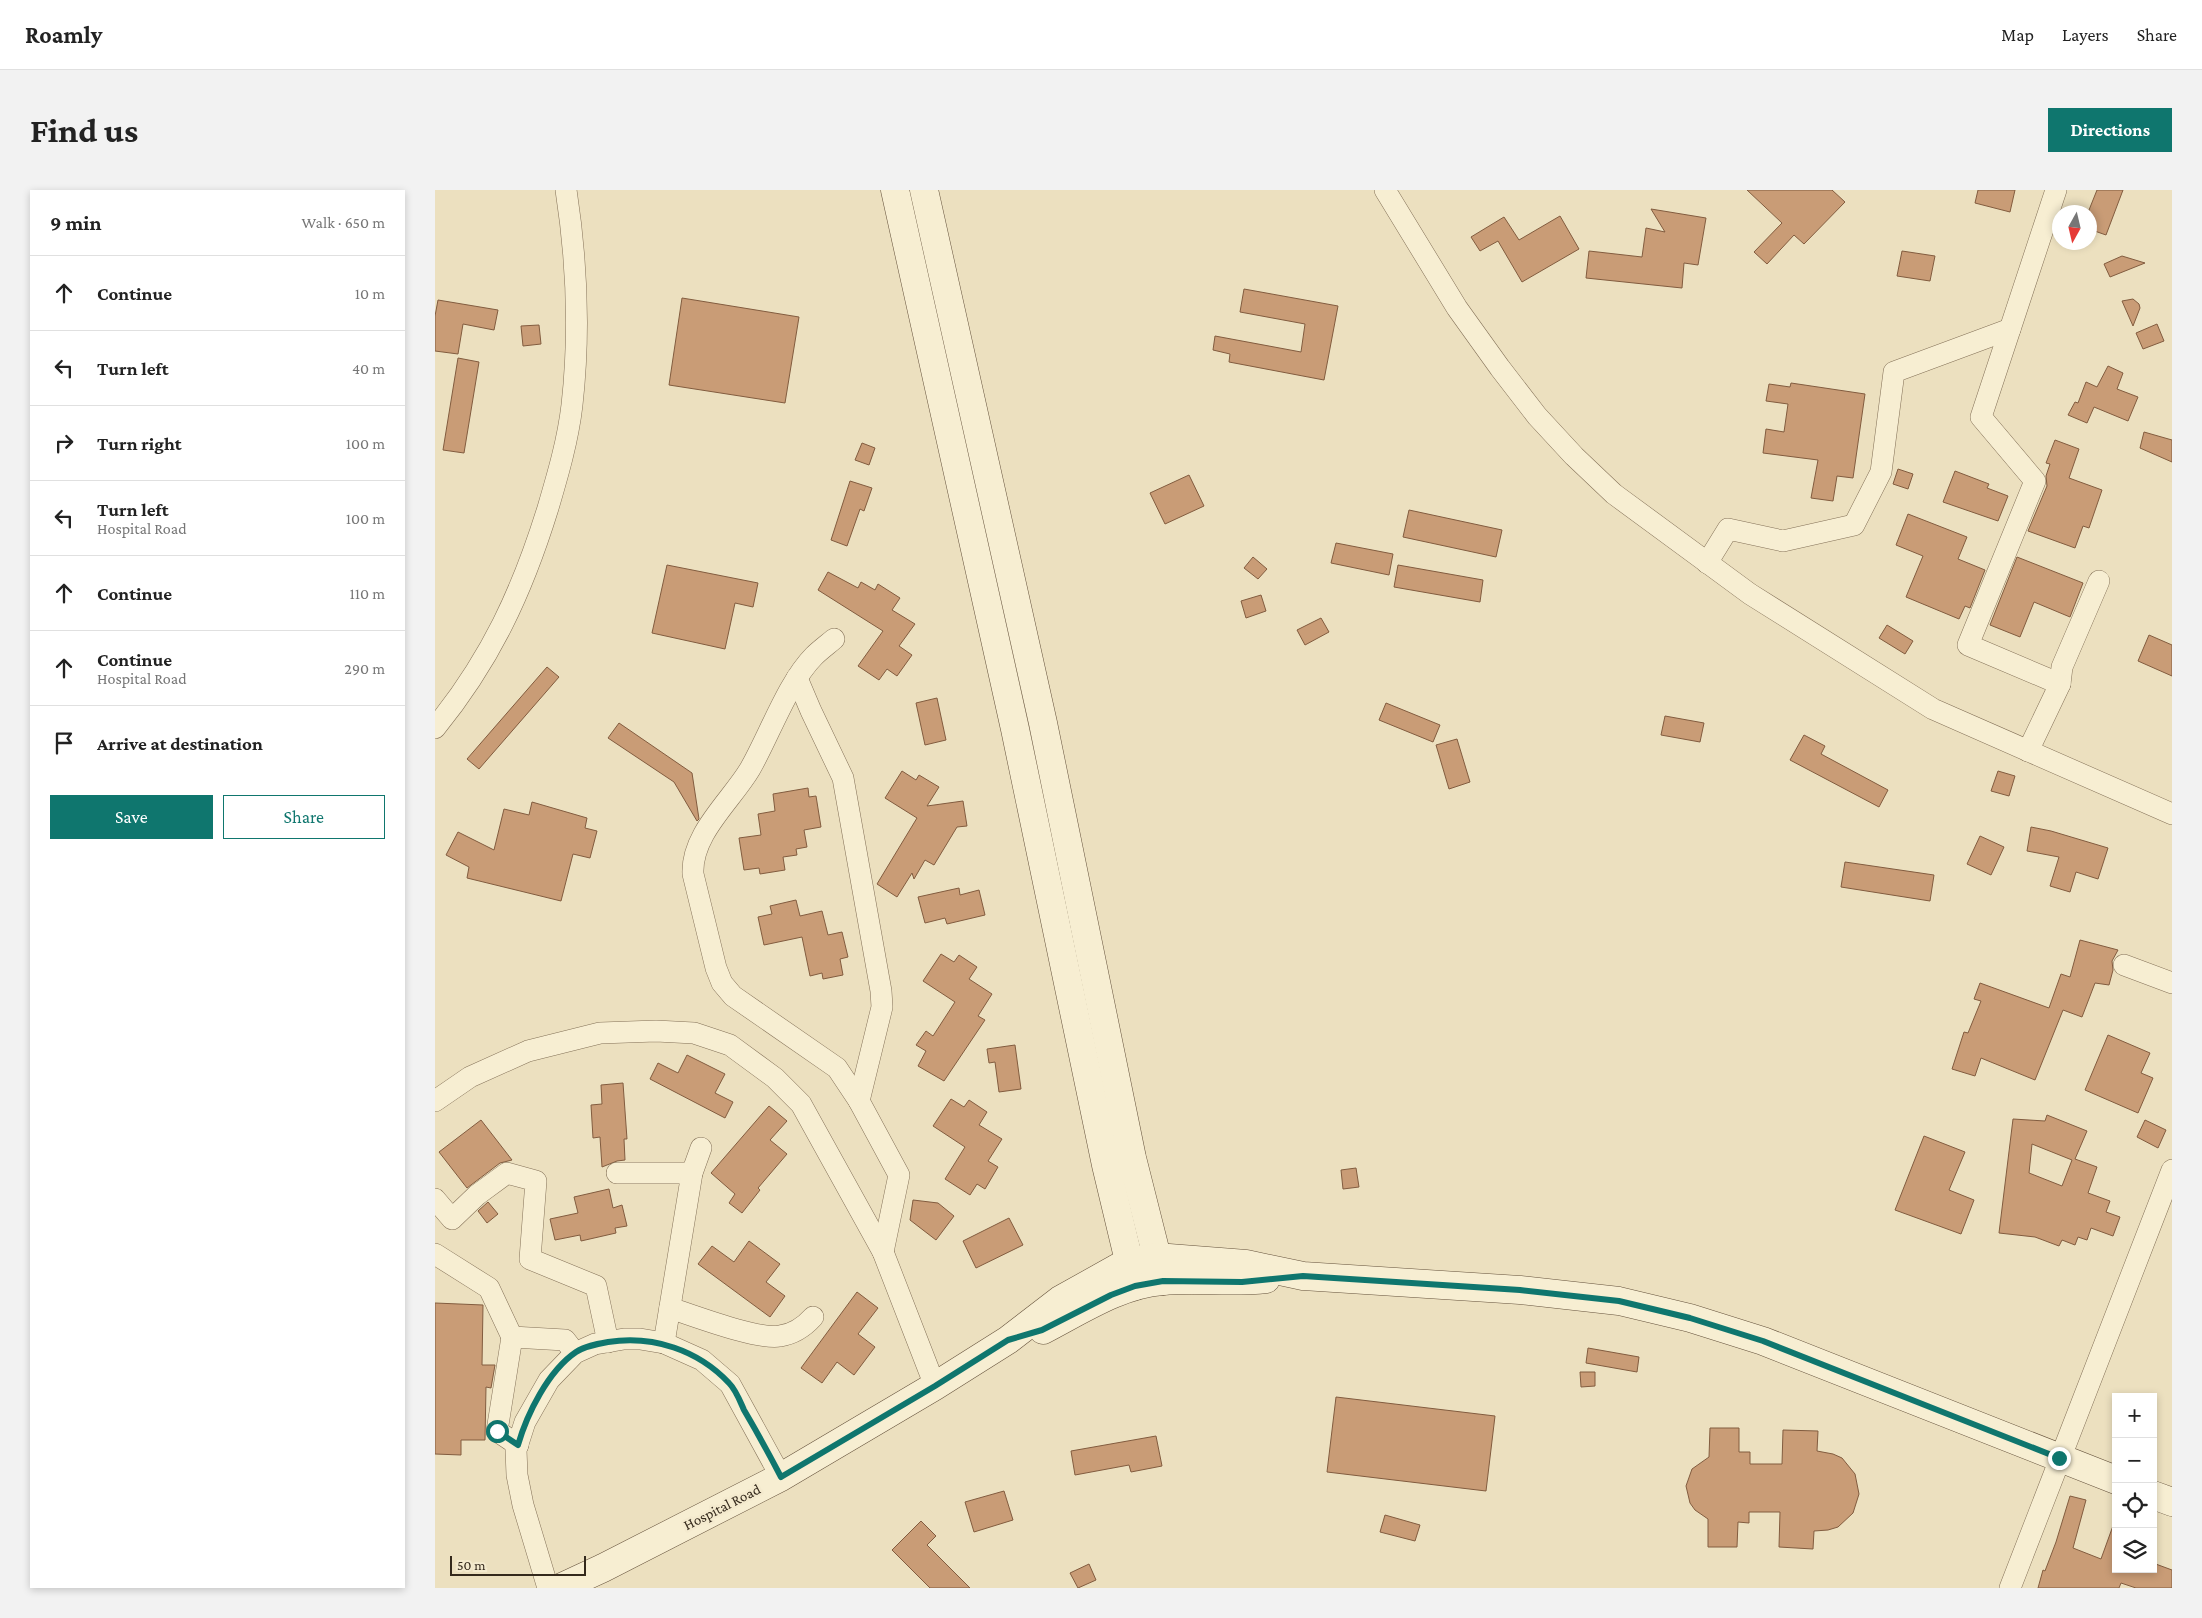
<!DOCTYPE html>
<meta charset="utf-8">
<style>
body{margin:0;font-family:"Crimson Pro",serif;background:#f2f2f2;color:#222}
.controls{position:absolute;right:15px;bottom:15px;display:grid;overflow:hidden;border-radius:0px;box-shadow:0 2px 8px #0003}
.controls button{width:45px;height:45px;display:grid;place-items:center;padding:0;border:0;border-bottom:1px solid #e0e0e0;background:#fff;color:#222;font:25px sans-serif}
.compass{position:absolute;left:1617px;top:15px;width:45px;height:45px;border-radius:50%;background:#fff;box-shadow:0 2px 8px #0003;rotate:188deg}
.scale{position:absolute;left:15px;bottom:12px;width:136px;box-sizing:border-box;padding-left:5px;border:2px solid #34291c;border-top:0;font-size:14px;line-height:18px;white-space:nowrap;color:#34291c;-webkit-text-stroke:4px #f4eace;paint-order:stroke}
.stop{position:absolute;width:15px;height:15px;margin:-11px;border:4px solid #0f766e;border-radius:50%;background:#fff}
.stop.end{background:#0f766e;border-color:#fff;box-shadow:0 1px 5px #0008}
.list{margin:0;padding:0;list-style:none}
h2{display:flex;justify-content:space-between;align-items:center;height:65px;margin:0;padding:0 20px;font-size:21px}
h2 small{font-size:16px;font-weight:400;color:#767676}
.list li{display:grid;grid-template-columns:32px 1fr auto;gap:15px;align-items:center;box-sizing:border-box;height:75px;padding:0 20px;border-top:1px solid #e0e0e0}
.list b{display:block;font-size:19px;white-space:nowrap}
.list p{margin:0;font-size:16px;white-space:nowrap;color:#767676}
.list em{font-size:16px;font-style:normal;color:#767676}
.actions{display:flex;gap:10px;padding:15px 20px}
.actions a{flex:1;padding:11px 0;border:1px solid #0f766e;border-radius:0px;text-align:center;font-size:18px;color:#0f766e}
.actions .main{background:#0f766e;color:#fff}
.icon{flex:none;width:28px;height:28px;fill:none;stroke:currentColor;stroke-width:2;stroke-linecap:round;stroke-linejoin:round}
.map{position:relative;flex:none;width:1737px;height:1398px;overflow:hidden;border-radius:0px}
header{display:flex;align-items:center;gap:30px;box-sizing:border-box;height:70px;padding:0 25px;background:#fff;border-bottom:1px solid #e0e0e0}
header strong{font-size:24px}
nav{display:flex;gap:28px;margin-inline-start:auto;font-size:18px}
.intro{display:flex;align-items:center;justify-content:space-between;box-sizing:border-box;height:120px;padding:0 30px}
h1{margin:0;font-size:35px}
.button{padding:12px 22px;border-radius:0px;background:#0f766e;color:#fff;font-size:18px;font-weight:700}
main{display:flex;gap:30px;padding:0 30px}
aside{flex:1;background:#fff;border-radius:0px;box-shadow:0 2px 8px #0003}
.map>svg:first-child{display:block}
</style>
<header>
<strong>Roamly</strong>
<nav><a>Map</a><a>Layers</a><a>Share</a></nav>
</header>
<div class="intro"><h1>Find us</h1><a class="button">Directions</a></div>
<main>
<aside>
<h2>9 min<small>Walk · 650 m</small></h2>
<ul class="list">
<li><svg class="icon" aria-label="ahead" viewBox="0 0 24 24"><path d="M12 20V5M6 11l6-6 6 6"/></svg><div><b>Continue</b></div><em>10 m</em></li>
<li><svg class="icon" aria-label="left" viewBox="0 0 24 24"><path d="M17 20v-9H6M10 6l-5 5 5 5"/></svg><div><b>Turn left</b></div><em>40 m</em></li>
<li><svg class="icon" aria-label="right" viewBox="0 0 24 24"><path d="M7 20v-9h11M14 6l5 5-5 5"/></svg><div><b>Turn right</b></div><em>100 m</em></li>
<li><svg class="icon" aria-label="left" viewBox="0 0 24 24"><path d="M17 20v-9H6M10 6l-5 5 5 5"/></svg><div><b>Turn left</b><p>Hospital Road</p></div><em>100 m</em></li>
<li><svg class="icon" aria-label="ahead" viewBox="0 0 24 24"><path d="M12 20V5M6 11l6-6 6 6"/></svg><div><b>Continue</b></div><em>110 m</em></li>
<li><svg class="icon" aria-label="ahead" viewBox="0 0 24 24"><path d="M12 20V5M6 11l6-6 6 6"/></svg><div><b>Continue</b><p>Hospital Road</p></div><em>290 m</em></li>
<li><svg class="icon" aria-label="arrive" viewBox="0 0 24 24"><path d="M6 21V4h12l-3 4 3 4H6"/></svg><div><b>Arrive at destination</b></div></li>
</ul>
<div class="actions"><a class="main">Save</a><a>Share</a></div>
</aside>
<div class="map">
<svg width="1737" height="1398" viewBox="0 0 1737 1398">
<rect width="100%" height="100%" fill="#ece0bf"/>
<g fill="#c99c76" stroke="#825c3f" fill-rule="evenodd">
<path d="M 1312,0 L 1397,0 L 1410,12 L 1369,54 L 1359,45 L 1332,74 L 1319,62 L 1347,33 Z"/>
<path d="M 1543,0 L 1580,0 L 1575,22 L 1540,13 Z"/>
<path d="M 1662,0 L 1688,0 L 1671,45 L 1654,39 L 1654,20 Z"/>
<path d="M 1216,19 L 1271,28 L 1263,75 L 1249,73 L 1247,98 L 1151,88 L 1154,61 L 1207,67 L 1211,38 L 1230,42 Z"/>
<path d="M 1125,26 L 1144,59 L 1087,92 L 1063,51 L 1045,61 L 1036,47 L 1069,27 L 1084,50 Z"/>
<path d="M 1467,61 L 1500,66 L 1495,91 L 1462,86 Z"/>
<path d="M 1687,66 L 1710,73 L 1675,87 L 1669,74 Z"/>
<path d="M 809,99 L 903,116 L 889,190 L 794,172 L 795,164 L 778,160 L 780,146 L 866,162 L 870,134 L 805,122 Z"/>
<path d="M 247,108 L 364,127 L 350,213 L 234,195 Z"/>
<path d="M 1698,109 L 1704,114 L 1705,118 L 1698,136 L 1687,111 Z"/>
<path d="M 3,110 L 63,120 L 59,140 L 28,134 L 23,164 L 0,161 L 0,126 Z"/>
<path d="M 1722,134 L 1729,151 L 1708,159 L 1701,143 Z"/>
<path d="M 104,135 L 106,154 L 88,156 L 86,136 Z"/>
<path d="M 23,168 L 44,172 L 29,263 L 8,260 Z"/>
<path d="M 1673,176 L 1688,183 L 1682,199 L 1703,207 L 1693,231 L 1659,217 L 1652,233 L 1633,225 L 1640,212 L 1643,213 L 1651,192 L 1662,197 Z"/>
<path d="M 1356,193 L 1430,204 L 1418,288 L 1402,286 L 1398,311 L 1376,308 L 1383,270 L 1328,263 L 1331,239 L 1349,242 L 1353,214 L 1331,211 L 1334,194 L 1355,197 Z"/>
<path d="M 1709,242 L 1737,250 L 1737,272 L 1705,258 Z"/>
<path d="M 1620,250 L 1644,259 L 1634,288 L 1667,300 L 1654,338 L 1648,336 L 1640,358 L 1593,341 L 1612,296 L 1611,286 L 1615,274 L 1611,273 Z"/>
<path d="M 427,253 L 440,258 L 434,275 L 420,270 Z"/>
<path d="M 1463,279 L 1478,284 L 1473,299 L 1458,294 Z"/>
<path d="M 1520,281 L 1554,294 L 1552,298 L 1573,306 L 1563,331 L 1508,312 Z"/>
<path d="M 754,285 L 769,316 L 730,334 L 715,303 Z"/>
<path d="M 415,291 L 437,298 L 429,321 L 425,319 L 412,356 L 396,350 Z"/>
<path d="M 974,320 L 1067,340 L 1061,367 L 968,347 Z"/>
<path d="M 1473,324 L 1532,347 L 1523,369 L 1550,380 L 1535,418 L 1530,416 L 1524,429 L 1471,407 L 1488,366 L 1461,355 Z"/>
<path d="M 901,353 L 958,364 L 954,385 L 896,373 Z"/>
<path d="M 818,367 L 832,379 L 823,389 L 809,378 Z"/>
<path d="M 1582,367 L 1648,393 L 1635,427 L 1599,412 L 1585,447 L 1555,435 Z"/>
<path d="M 232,375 L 323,393 L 318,417 L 300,413 L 290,459 L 217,443 Z"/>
<path d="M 963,375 L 1048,390 L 1045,412 L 959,397 Z"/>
<path d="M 393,382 L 423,398 L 426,392 L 440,400 L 443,394 L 465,408 L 457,420 L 480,434 L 464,456 L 477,465 L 462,486 L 452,479 L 444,490 L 423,476 L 448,441 L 383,400 Z"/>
<path d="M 826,405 L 831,421 L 811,428 L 806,411 Z"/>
<path d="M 886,428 L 894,442 L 870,455 L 862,440 Z"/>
<path d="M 1452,435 L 1478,451 L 1470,464 L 1444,448 Z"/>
<path d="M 1714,445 L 1737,455 L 1737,486 L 1703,471 Z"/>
<path d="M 112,477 L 124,487 L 44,579 L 32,569 Z"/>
<path d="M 502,508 L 511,550 L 490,555 L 481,513 Z"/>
<path d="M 951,513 L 1005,535 L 998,552 L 944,530 Z"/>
<path d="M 1230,526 L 1269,533 L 1265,552 L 1226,545 Z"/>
<path d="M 184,533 L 257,583 L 264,629 L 262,631 L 239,592 L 173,548 Z"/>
<path d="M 1369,545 L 1390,556 L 1386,564 L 1453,600 L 1444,617 L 1355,570 Z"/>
<path d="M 1022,549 L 1035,592 L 1014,599 L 1001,555 Z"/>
<path d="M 467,581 L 481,590 L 484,585 L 504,597 L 492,616 L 528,611 L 532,636 L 522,637 L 499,675 L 490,670 L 479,689 L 477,683 L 462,707 L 442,694 L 482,628 L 450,608 Z"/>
<path d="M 1563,581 L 1580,586 L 1574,606 L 1556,601 Z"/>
<path d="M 373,598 L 374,607 L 381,606 L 386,637 L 369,640 L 372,657 L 361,659 L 362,665 L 348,667 L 350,680 L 325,684 L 324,678 L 309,680 L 304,648 L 326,645 L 323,624 L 340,621 L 338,604 Z"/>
<path d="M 97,612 L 152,628 L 150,638 L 162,641 L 155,668 L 138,664 L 126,711 L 32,688 L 34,677 L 11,665 L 23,642 L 59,660 L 69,619 L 94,625 Z"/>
<path d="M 1596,637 L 1616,641 L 1673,658 L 1663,689 L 1641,682 L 1635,702 L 1615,696 L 1624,667 L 1592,661 Z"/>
<path d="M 1545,646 L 1569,657 L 1556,685 L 1532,674 Z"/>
<path d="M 1410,672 L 1499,685 L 1495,711 L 1406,697 Z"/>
<path d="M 524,698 L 525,705 L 544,700 L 550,725 L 512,734 L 510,728 L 490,733 L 483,707 Z"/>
<path d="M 361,710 L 365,726 L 387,721 L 393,745 L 407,742 L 413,767 L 405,769 L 408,785 L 388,789 L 387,783 L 375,786 L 367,747 L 329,755 L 323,727 L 337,724 L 335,716 Z"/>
<path d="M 1645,750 L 1683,760 L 1677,771 L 1678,780 L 1674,795 L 1660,793 L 1647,827 L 1628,820 L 1600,890 L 1546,868 L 1540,886 L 1517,879 L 1529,842 L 1533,843 L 1546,811 L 1539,809 L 1545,793 L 1614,818 L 1626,784 L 1635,787 Z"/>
<path d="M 506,764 L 519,772 L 524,765 L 542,777 L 534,789 L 557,804 L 543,826 L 550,830 L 509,891 L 483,876 L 491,861 L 481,855 L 491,841 L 498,846 L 520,812 L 488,791 Z"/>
<path d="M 1673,845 L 1715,863 L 1706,883 L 1718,888 L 1703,923 L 1650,900 Z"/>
<path d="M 580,855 L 586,899 L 564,902 L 560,872 L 554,873 L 552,859 Z"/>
<path d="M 252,865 L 290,884 L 280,903 L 298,912 L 290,928 L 215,889 L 223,873 L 243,883 Z"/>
<path d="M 188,893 L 192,949 L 189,949 L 190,970 L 182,971 L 167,977 L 165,947 L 158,948 L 156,915 L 167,914 L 166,895 Z"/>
<path d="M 516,909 L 529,917 L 534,910 L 552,922 L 544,935 L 567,949 L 553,971 L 563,977 L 550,999 L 542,994 L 535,1005 L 510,989 L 530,957 L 498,936 Z"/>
<path d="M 334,916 L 352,931 L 335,950 L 352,964 L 323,998 L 325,1000 L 307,1023 L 294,1013 L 300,1004 L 276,983 Z"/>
<path d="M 1612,925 L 1652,941 L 1640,969 L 1662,977 L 1653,1003 L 1675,1011 L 1671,1022 L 1685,1027 L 1678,1046 L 1656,1038 L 1652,1050 L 1643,1047 L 1640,1055 L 1627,1050 L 1624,1056 L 1600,1047 L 1564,1043 L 1578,929 L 1610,931 ZM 1597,954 L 1637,970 L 1627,996 L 1594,983 Z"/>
<path d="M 46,930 L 77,970 L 65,973 L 32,998 L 4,962 Z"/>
<path d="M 1710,930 L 1731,940 L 1723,958 L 1702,947 Z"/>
<path d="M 1489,946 L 1530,962 L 1514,1000 L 1539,1010 L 1526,1044 L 1460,1020 Z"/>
<path d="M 921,978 L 924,997 L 908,999 L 906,980 Z"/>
<path d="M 174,999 L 178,1018 L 187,1015 L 192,1036 L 180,1038 L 181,1043 L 146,1051 L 145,1045 L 120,1050 L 115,1029 L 143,1023 L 139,1007 Z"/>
<path d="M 478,1010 L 503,1013 L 519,1026 L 501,1050 L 475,1030 Z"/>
<path d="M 53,1012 L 63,1024 L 52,1033 L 43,1021 Z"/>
<path d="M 574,1028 L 588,1055 L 541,1078 L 528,1051 Z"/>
<path d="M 314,1051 L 345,1074 L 331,1092 L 350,1106 L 335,1127 L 263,1074 L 277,1056 L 299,1072 Z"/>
<path d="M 422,1102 L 443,1118 L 423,1144 L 440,1157 L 419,1185 L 402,1172 L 387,1193 L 366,1178 Z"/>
<path d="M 0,1113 L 48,1115 L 47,1175 L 60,1175 L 56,1198 L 51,1197 L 50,1250 L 26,1250 L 26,1265 L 0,1264 Z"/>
<path d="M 1153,1158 L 1204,1167 L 1202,1182 L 1151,1173 Z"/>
<path d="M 1145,1182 L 1160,1182 L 1160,1196 L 1146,1197 Z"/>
<path d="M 901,1207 L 1060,1226 L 1051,1301 L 892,1282 Z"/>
<path d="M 1275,1238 L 1304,1238 L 1304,1262 L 1315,1262 L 1315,1274 L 1347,1274 L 1348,1240 L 1383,1241 L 1382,1261 L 1398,1264 L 1407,1268 L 1420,1284 L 1424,1304 L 1418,1323 L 1403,1337 L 1393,1340 L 1379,1341 L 1378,1359 L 1344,1357 L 1345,1322 L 1314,1322 L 1314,1333 L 1303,1332 L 1302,1357 L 1273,1357 L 1273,1329 L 1260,1320 L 1255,1313 L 1251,1296 L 1257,1279 L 1274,1267 Z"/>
<path d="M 721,1246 L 727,1276 L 696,1282 L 694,1275 L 640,1285 L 636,1261 Z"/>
<path d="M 569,1301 L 578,1330 L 539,1342 L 530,1312 Z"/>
<path d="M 1635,1306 L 1651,1310 L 1638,1358 L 1666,1369 L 1679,1333 L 1681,1333 L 1681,1379 L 1718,1379 L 1718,1373 L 1737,1380 L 1737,1398 L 1701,1398 L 1686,1393 L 1684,1398 L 1603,1398 L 1608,1380 L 1610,1381 L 1621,1352 Z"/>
<path d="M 950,1325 L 985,1335 L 980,1351 L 945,1342 Z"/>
<path d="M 486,1331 L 501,1346 L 492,1355 L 535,1398 L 495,1398 L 457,1360 Z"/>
<path d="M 654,1374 L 661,1390 L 643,1398 L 635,1383 Z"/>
</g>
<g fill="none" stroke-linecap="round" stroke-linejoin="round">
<defs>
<g id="street">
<path d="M 950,0 L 1022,118 L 1065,178 L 1102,226 L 1139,266 L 1179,304 L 1315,404 L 1498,519 L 1737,624"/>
<path d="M 1272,373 L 1293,339 L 1348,351 L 1419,335 L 1446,282 L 1459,182 L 1575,139"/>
<path d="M 399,449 C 392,455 385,460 379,466 C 353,492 334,546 315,579 C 296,611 256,644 258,684 L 281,778 L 287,793 L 298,806 L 402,878 L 424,911 L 464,985 L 448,1062"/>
<path d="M 362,488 L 376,521 L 408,588 L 446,801 L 447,817 L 424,911"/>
<path d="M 1625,494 L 1627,477 L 1664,391"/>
<path d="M 0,538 C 56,469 87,402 113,318 C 123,284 133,250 137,215 C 145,143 142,71 131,0"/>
<path d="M 1593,561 L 1625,494 L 1533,455 L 1600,291 L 1546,227 L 1621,0"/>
<path d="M 1689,775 L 1737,793"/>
<path d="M 0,911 L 35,887 L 93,861 L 165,843 L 221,841 L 259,843 L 295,855 L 340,888 L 366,914 L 448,1062 L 500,1196"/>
<path d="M 182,983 L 257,983"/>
<path d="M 0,1009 L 17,1029 L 42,1005 L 72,983 L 101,991 L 95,1069 L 161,1096 L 173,1152"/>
<path d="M 0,1064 L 54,1098 L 77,1147"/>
<path d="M 235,1118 C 260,1126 322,1150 345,1146 C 359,1144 369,1137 378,1127"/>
<path d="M 229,1153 L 257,983 L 266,958"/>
<path d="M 83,1255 L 62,1241 L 77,1147 L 130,1150 L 140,1163"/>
<path d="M 113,1398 L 88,1315 L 82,1285 L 81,1260 L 90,1232 L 114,1190 L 140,1163 L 160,1154 L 189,1149 L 205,1149 L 229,1153 L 267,1170 L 295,1194 L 346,1287"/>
<path d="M 1575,1398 L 1737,980"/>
</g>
<g id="secondary">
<path d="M 460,0 L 580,539 L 671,975 L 700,1096"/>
<path d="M 489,0 L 608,533 L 697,968 L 728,1091"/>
<path d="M 608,1140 C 645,1121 685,1094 728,1091 C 762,1088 797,1093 831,1089"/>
<path d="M 1718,1305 L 1737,1312"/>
<path d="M 125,1398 L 168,1378 L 346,1287 L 500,1196 L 573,1150 L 625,1110 L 693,1072 L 721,1067 L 811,1074 L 868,1086 L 1085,1100 L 1184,1111 L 1255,1128 L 1328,1151 L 1681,1290"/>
</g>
</defs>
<use href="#street" stroke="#847158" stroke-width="22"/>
<use href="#secondary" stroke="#65523c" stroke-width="29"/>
<use href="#street" stroke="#f7eed2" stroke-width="21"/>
<use href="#secondary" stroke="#f7eed2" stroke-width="28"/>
</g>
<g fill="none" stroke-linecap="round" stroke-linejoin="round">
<path stroke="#0f766e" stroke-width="6" d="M 62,1241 L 83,1255 C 92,1224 113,1181 141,1162 C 150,1156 162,1154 173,1152 C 218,1145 263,1160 294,1193 C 301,1200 305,1211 309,1220 C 322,1242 334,1264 346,1287 L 500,1196 L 573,1150 L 607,1140 L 676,1105 L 700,1096 L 728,1091 L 807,1092 L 868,1086 L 1085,1100 L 1184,1111 L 1255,1128 L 1328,1151 L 1624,1268"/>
</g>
<g text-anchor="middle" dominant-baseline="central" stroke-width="5" stroke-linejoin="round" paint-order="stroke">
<g font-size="15" fill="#34291c" stroke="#f4eace">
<text transform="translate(287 1317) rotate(-27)">Hospital Road</text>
</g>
</g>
</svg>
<div class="controls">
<button>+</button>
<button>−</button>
<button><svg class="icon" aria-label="locate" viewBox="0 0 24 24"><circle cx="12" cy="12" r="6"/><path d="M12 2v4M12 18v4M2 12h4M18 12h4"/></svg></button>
<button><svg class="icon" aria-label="layers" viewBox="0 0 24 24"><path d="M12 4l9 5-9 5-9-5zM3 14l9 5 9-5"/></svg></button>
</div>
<svg class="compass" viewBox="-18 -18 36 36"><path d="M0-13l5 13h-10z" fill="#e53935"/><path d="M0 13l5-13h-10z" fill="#767676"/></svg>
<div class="scale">50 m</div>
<div class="stop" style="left:62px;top:1241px"></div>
<div class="stop end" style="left:1624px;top:1268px"></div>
</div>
</main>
